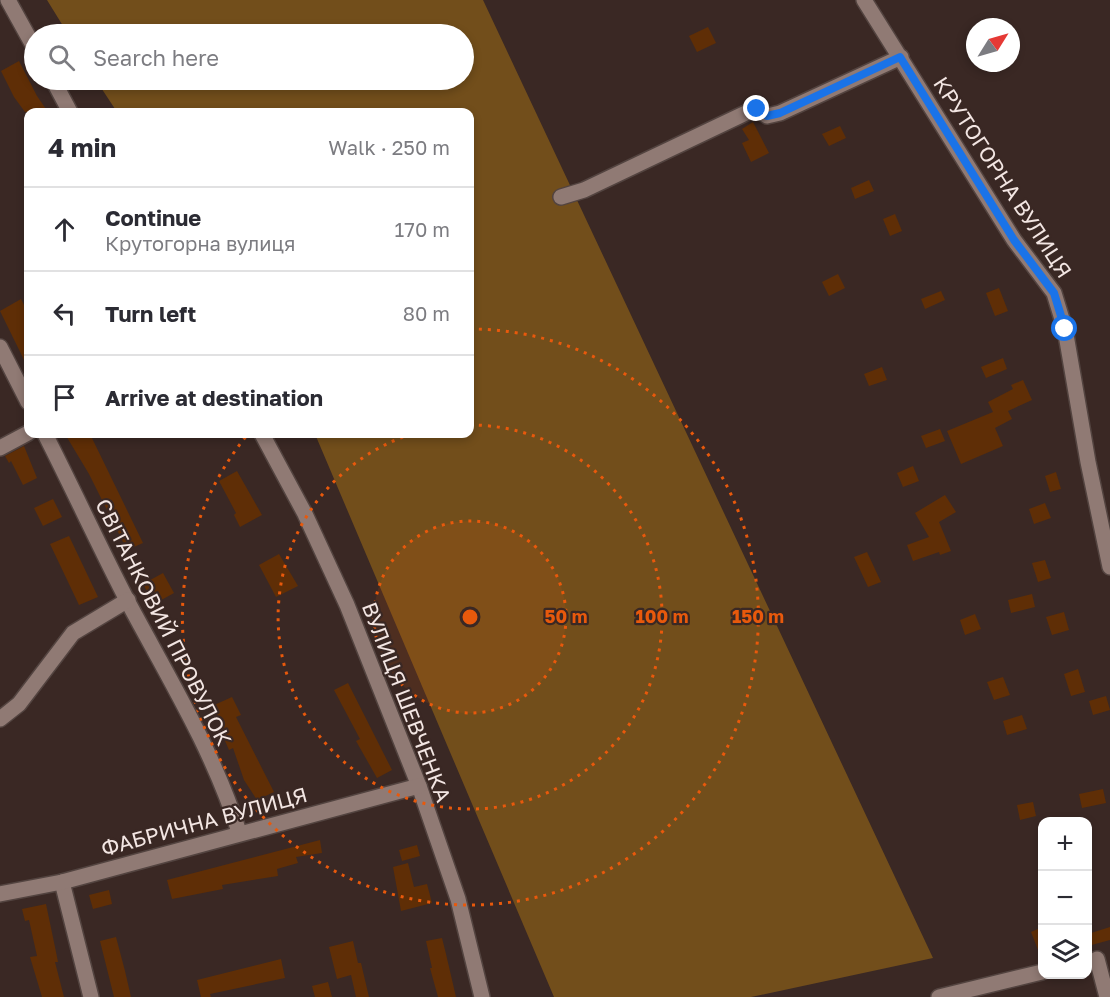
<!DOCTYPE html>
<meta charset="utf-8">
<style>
body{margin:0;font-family:"Golos Text",sans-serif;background:#f7f7f7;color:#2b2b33}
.controls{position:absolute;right:18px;bottom:18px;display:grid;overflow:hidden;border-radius:12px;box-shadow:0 3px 9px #0003}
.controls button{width:54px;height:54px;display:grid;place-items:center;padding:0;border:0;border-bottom:2px solid #e1e1e2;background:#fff;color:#2b2b33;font:30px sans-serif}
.compass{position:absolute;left:966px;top:18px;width:54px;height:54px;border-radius:50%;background:#fff;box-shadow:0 3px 9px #0003;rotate:53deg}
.stop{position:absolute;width:18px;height:18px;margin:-14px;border:4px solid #1a73e8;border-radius:50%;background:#fff}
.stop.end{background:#1a73e8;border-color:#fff;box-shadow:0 2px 6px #0008}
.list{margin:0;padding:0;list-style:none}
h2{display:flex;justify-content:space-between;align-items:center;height:78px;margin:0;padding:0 24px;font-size:26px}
h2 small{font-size:20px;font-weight:400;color:#7c7c81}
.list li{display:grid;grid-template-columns:39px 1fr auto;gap:18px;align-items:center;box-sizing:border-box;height:84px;padding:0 24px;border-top:2px solid #e1e1e2}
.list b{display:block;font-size:22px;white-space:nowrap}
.list p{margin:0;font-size:20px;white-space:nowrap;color:#7c7c81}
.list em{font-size:20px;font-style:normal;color:#7c7c81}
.icon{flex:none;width:33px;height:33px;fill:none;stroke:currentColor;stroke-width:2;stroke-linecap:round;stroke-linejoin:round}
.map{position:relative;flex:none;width:1110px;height:997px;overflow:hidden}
.search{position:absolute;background:#fff;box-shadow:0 3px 9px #0003;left:24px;top:24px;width:450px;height:66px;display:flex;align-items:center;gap:15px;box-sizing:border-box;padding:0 21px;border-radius:33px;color:#7c7c81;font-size:22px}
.panel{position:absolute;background:#fff;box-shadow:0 3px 9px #0003;left:24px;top:108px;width:450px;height:330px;border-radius:12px}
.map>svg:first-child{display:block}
</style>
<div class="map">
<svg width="1110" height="997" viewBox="0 0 1110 997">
<rect width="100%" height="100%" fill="#3a2824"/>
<path fill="#724e1b" d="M 47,0 L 483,0 L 933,958 L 751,997 L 554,997 L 315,434 L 470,434 L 470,112 L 117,112 L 96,80 L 464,80 L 464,34 L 68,34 Z"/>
<g fill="#5f2e06">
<path d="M 708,27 L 716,43 L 697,52 L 689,36 Z"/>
<path d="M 19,61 L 37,96 L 48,112 L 25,112 L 14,97 L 1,71 Z"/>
<path d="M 753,122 L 769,153 L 751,162 L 742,143 L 749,140 L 742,129 Z"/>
<path d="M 840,126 L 846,138 L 829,146 L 822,134 Z"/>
<path d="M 869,180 L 874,191 L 855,199 L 851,188 Z"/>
<path d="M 895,214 L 902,231 L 890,236 L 883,219 Z"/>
<path d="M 838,274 L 845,288 L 829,296 L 822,282 Z"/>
<path d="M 999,288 L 1008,311 L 995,316 L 986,293 Z"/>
<path d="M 941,291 L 945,300 L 925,309 L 921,299 Z"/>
<path d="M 21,299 L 28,313 L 28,368 L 0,311 Z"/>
<path d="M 1003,358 L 1007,369 L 986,378 L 981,367 Z"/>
<path d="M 882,367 L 887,380 L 869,386 L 864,374 Z"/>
<path d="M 1023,380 L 1032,400 L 1008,411 L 1012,419 L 995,428 L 1003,446 L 961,464 L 947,431 L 993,412 L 988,402 L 1013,389 L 1011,385 Z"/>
<path d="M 940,429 L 945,441 L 926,448 L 921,436 Z"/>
<path d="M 65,434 L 90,434 L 143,543 L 127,550 L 89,474 Z"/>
<path d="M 24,446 L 37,478 L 23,485 L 11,461 L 9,463 L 5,456 Z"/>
<path d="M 913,466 L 919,481 L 903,487 L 897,473 Z"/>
<path d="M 237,471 L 262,515 L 240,527 L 234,515 L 236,513 L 219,481 Z"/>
<path d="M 1056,472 L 1061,489 L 1050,492 L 1045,476 Z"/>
<path d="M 945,495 L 956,512 L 939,522 L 951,551 L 940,555 L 939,552 L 913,561 L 907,545 L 929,537 L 915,513 Z"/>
<path d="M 53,499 L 62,517 L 43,526 L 34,508 Z"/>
<path d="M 1045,503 L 1051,518 L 1034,524 L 1029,509 Z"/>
<path d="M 69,536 L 98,597 L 79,605 L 50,544 Z"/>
<path d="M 867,552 L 881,582 L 868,587 L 854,557 Z"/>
<path d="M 279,554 L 298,586 L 276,597 L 259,565 Z"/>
<path d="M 1045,560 L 1051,578 L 1038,582 L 1032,563 Z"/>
<path d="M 163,573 L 174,593 L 154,604 L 143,584 Z"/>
<path d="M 1032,594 L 1035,607 L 1011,613 L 1008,600 Z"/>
<path d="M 1064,612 L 1069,630 L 1052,635 L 1046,617 Z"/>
<path d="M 975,614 L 981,629 L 965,635 L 960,620 Z"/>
<path d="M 1078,669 L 1085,692 L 1071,696 L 1064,674 Z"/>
<path d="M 1003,677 L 1010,695 L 994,700 L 987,682 Z"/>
<path d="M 348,683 L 392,770 L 377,778 L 356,741 L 360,739 L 334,690 Z"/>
<path d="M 1106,696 L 1110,710 L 1093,715 L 1089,701 Z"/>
<path d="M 232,697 L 241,715 L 236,717 L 274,792 L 257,800 L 244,780 L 233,748 L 229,750 L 222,734 L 225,732 L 212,706 Z"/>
<path d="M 1022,715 L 1027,729 L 1007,735 L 1003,721 Z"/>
<path d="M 1103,789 L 1106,803 L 1082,808 L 1079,794 Z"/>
<path d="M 1033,802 L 1036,816 L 1020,820 L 1017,805 Z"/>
<path d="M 320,840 L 322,853 L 296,857 L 298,863 L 277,869 L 278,876 L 222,885 L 223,889 L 172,899 L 167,880 Z"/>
<path d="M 417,845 L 420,856 L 402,861 L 399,850 Z"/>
<path d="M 408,863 L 414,887 L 427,884 L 432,903 L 401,911 L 393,867 Z"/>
<path d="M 109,890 L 112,904 L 93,909 L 89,895 Z"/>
<path d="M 46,904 L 55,947 L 58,962 L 55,962 L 64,997 L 42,997 L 30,957 L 37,956 L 29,920 L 25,921 L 22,909 Z"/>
<path d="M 1042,927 L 1042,960 L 1031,932 Z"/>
<path d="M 1110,927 L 1110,940 L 1088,946 L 1088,934 Z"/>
<path d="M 116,937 L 125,971 L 131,997 L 114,997 L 100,941 Z"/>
<path d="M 442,938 L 446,954 L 456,997 L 438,997 L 430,968 L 432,968 L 426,941 Z"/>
<path d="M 353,941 L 358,963 L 361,963 L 369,997 L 356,997 L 351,975 L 337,979 L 329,947 Z"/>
<path d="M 281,959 L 285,978 L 210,994 L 211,997 L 201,997 L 197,980 Z"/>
<path d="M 328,982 L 332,997 L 315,997 L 312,986 Z"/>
</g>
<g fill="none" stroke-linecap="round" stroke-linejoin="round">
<defs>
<g id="street">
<path d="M 8,0 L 34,47"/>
<path d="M 864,0 L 1014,240 L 1054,293 L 1065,329 L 1088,462 L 1110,567"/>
<path d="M 53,80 L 70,112"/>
<path d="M 561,197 L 584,190 L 750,111 L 757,109 L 767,116 L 780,113 L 901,57"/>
<path d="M 0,347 L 28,402"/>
<path d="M 45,434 C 73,489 99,546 128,602 C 168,677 213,750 239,832"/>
<path d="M 262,434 L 305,514 L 347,605 L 419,786 L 458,899 L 482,997"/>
<path d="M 0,448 L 28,433"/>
<path d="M 0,719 L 19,704 L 73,633 L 128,600"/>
<path d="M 62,882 L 91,997"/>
<path d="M 0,894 L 62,882 L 419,786"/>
<path d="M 1097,959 L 1107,997"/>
<path d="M 939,997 L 1042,972"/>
</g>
</defs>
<use href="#street" stroke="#534440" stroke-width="18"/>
<use href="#street" stroke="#907a74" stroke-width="15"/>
</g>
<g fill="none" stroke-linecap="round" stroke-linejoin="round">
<path stroke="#1a73e8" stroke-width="8" d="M 757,109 L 767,116 L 780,113 L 900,57 L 1014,240 L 1054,293 L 1065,329"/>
</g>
<circle cx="470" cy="617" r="96" fill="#e8590c" fill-opacity=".12"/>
<g fill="none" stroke="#e8590c" stroke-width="3" stroke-dasharray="3 6">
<circle cx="470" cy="617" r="96"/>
<path d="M470 425A192 192 0 1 1 412 434"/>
<path d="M470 329A288 288 0 1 1 248 434"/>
</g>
<g text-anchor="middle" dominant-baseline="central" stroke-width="4.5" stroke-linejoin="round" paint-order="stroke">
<g font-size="21" fill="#f3e6e3" stroke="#3a2824">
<text transform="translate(1003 177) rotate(57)">КРУТОГОРНА ВУЛИЦЯ</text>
<text transform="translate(164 622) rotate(63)">СВІТАНКОВИЙ ПРОВУЛОК</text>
<text transform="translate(407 702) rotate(69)">ВУЛИЦЯ ШЕВЧЕНКА</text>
<text transform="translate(204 821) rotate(-15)">ФАБРИЧНА ВУЛИЦЯ</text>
</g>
</g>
<circle cx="470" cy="617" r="9" fill="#e8590c" stroke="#3a2824" stroke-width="3"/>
<g font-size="18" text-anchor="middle" font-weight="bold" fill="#e8590c" stroke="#3a2824" stroke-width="4.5" stroke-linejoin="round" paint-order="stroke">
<text x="566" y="623">50 m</text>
<text x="662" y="623">100 m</text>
<text x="758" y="623">150 m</text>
</g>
</svg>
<div class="controls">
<button>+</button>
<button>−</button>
<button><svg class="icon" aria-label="layers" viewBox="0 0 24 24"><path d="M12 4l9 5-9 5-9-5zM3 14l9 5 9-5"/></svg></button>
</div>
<svg class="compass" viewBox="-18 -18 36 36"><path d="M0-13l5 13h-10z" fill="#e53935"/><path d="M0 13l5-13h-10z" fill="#7c7c81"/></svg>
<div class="stop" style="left:1065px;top:329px"></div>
<div class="stop end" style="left:757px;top:109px"></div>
<div class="search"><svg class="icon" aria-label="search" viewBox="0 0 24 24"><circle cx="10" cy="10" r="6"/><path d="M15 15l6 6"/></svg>Search here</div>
<section class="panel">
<h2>4 min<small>Walk · 250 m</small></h2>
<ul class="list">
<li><svg class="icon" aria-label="ahead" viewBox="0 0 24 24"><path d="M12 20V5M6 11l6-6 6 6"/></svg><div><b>Continue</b><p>Крутогорна вулиця</p></div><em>170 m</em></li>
<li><svg class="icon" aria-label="left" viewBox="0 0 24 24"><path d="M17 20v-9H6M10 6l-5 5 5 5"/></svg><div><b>Turn left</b></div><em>80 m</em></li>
<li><svg class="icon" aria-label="arrive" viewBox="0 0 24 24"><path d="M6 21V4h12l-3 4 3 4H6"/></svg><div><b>Arrive at destination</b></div></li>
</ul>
</section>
</div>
